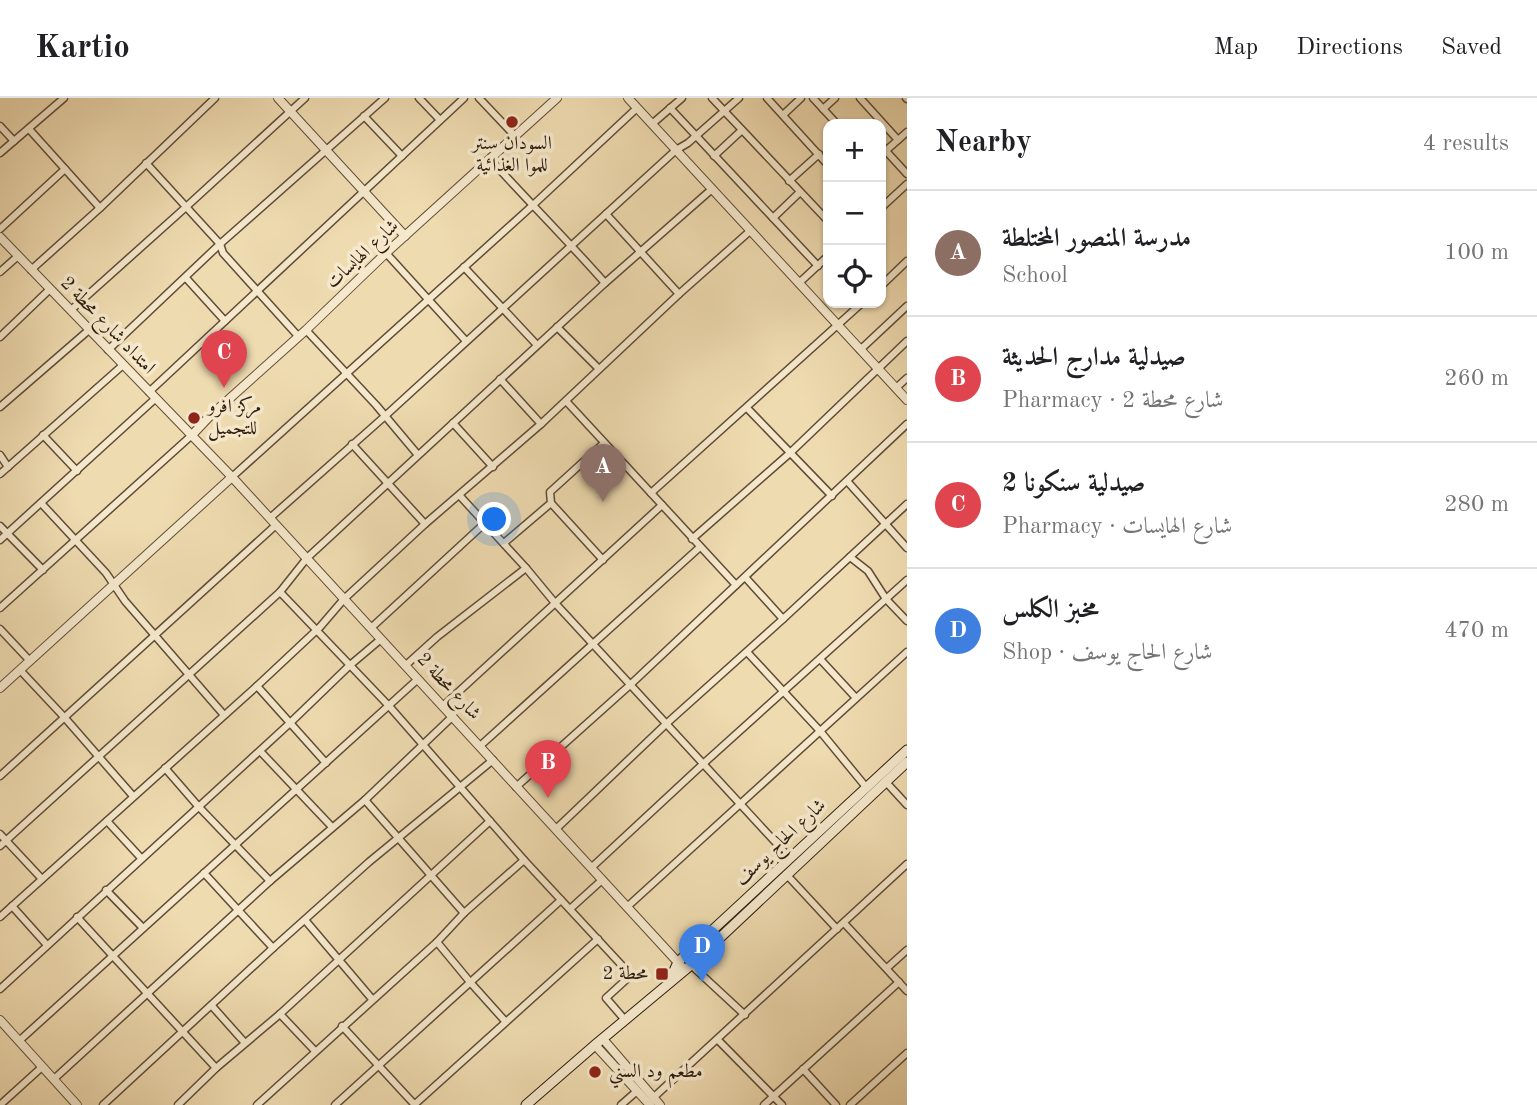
<!DOCTYPE html>
<meta charset="utf-8">
<style>
body{margin:0;font-family:"Old Standard TT",Amiri,serif;background:#f2f2f2;color:#202124}
.controls{position:absolute;right:21px;top:21px;display:grid;overflow:hidden;border-radius:14px;box-shadow:0 2px 5px #0004}
.controls button{width:63px;height:63px;display:grid;place-items:center;padding:0;border:0;border-bottom:2px solid #e0e0e0;background:#fff;color:#202124;font:35px sans-serif}
.you{position:absolute;left:495px;top:422px;width:24px;height:24px;margin:-18px;border:5px solid #fff;border-radius:50%;background:#1a73e8;box-shadow:0 0 0 10px #1a73e833}
.badge{display:grid;place-items:center;width:46px;height:46px;border-radius:50%;background:#8f2418;color:#fff;font-size:23px;font-weight:700}
.pin{position:absolute;translate:-50% -58px;filter:drop-shadow(0 2px 4px #0008)}
.pin::after{content:'';position:absolute;top:37px;width:24px;height:21px;background:inherit;clip-path:polygon(0 0,100% 0,50% 100%)}
.list{margin:0;padding:0;list-style:none}
h2{display:flex;justify-content:space-between;align-items:center;height:91px;margin:0;padding:0 28px;font-size:30px}
h2 small{font-size:23px;font-weight:400;color:#757577}
.list li{display:grid;grid-template-columns:46px 1fr auto;gap:21px;align-items:center;box-sizing:border-box;height:126px;padding:0 28px;border-top:2px solid #e0e0e0}
.list b{display:block;font-size:26px;white-space:nowrap}
.list p{margin:0;font-size:23px;white-space:nowrap;color:#757577}
.list em{font-size:23px;font-style:normal;color:#757577}
.icon{flex:none;width:38px;height:38px;fill:none;stroke:currentColor;stroke-width:2;stroke-linecap:round;stroke-linejoin:round}
.map{position:relative;flex:none;width:907px;height:1007px;overflow:hidden}
header{display:flex;align-items:center;gap:42px;box-sizing:border-box;height:98px;padding:0 35px;background:#fff;border-bottom:2px solid #e0e0e0}
header strong{font-size:33px}
nav{display:flex;gap:38px;margin-inline-start:auto;font-size:24px}
main{display:flex}
aside{flex:1;background:#fff}
.map>svg:first-child{display:block}
</style>
<header>
<strong>Kartio</strong>
<nav><a>Map</a><a>Directions</a><a>Saved</a></nav>
</header>
<main>
<div class="map">
<svg width="907" height="1007" viewBox="0 0 907 1007">
<rect width="100%" height="100%" fill="#efdbb0"/>
<filter id="stains"><feTurbulence type="fractalNoise" baseFrequency=".00286" numOctaves="4"/><feColorMatrix values="0 0 0 0 .2 0 0 0 0 .09 0 0 0 0 .02 0 0 0 .5 -.17"/></filter>
<radialGradient id="worn" r=".72"><stop offset=".6" stop-color="#630" stop-opacity="0"/><stop offset="1" stop-color="#630" stop-opacity=".3"/></radialGradient>
<g fill="none" stroke-linecap="round" stroke-linejoin="round">
<defs>
<g id="minor">
<path d="M 419,0 L 440,22"/>
<path d="M 479,0 L 515,38"/>
<path d="M 712,0 L 828,123"/>
<path d="M 767,0 L 828,67"/>
<path d="M 813,0 L 837,26"/>
<path d="M 860,0 L 898,42"/>
<path d="M 906,0 L 907,1"/>
<path d="M 670,10 L 818,168"/>
<path d="M 823,11 L 835,0"/>
<path d="M 783,17 L 801,0"/>
<path d="M 364,18 L 402,58"/>
<path d="M 652,26 L 682,0"/>
<path d="M 0,28 L 14,43"/>
<path d="M 29,31 L 100,110"/>
<path d="M 886,53 L 907,76"/>
<path d="M 0,55 L 64,0"/>
<path d="M 881,57 L 907,34"/>
<path d="M 714,58 L 742,32"/>
<path d="M 490,61 C 528,103 568,143 605,185"/>
<path d="M 146,65 L 220,146 L 223,155 L 298,238"/>
<path d="M 789,83 L 819,56"/>
<path d="M 881,110 L 907,86"/>
<path d="M 606,116 L 679,196"/>
<path d="M 773,120 L 800,94"/>
<path d="M 0,131 L 65,71"/>
<path d="M 386,155 L 466,243"/>
<path d="M 464,169 L 537,247"/>
<path d="M 31,172 L 100,110 L 215,0"/>
<path d="M 0,174 L 18,158"/>
<path d="M 186,180 L 225,223"/>
<path d="M 799,185 L 828,158"/>
<path d="M 881,188 L 907,163"/>
<path d="M 71,212 L 186,109 L 305,0"/>
<path d="M 557,229 L 599,271"/>
<path d="M 306,232 L 376,307 L 418,357"/>
<path d="M 0,239 L 50,191"/>
<path d="M 108,252 L 220,146 L 385,0"/>
<path d="M 860,252 L 907,208"/>
<path d="M 500,281 L 541,326"/>
<path d="M 896,290 L 907,280"/>
<path d="M 149,294 L 464,0"/>
<path d="M 566,303 L 736,487"/>
<path d="M 0,309 L 90,231"/>
<path d="M 747,310 L 832,398"/>
<path d="M 453,325 L 493,369"/>
<path d="M 43,337 L 77,373"/>
<path d="M 352,346 L 425,426"/>
<path d="M 0,357 L 8,369"/>
<path d="M 0,376 L 123,267"/>
<path d="M 232,379 L 532,108 L 637,10"/>
<path d="M 847,383 L 907,450"/>
<path d="M 651,395 L 862,205"/>
<path d="M 460,398 L 526,470 L 555,505 L 790,760"/>
<path d="M 41,405 L 106,475 L 125,503 L 224,617"/>
<path d="M 551,405 L 603,462"/>
<path d="M 270,420 L 384,319 L 676,52 L 688,45 L 739,0"/>
<path d="M 0,428 L 43,472"/>
<path d="M 692,441 L 790,355 L 907,243"/>
<path d="M 0,442 L 156,300"/>
<path d="M 504,445 L 551,405 L 550,394 L 604,345"/>
<path d="M 850,459 L 868,473 L 886,501 L 907,523"/>
<path d="M 745,479 L 783,521"/>
<path d="M 280,494 L 389,608 L 524,762 L 628,874 L 628,880 L 606,900 L 625,922"/>
<path d="M 0,510 L 192,337"/>
<path d="M 371,530 L 485,425"/>
<path d="M 0,531 L 30,563"/>
<path d="M 747,554 L 820,633 L 866,689"/>
<path d="M 820,561 L 856,600"/>
<path d="M 406,567 L 437,539 L 526,470"/>
<path d="M 20,572 L 65,620 L 133,698"/>
<path d="M 257,588 L 326,665"/>
<path d="M 443,608 L 662,407"/>
<path d="M 480,648 L 700,449"/>
<path d="M 260,653 L 332,729"/>
<path d="M 165,670 L 198,708 L 270,783"/>
<path d="M 0,678 L 276,427"/>
<path d="M 885,683 L 907,707"/>
<path d="M 516,689 L 630,587 L 907,326"/>
<path d="M 365,702 L 464,815"/>
<path d="M 107,723 L 141,760"/>
<path d="M 556,731 L 666,626 L 783,521 L 907,406"/>
<path d="M 0,736 L 42,781"/>
<path d="M 0,748 L 280,494 L 307,460 L 605,185 L 712,91"/>
<path d="M 591,770 L 703,666 L 907,482"/>
<path d="M 204,775 L 273,850"/>
<path d="M 786,776 L 837,831"/>
<path d="M 106,792 L 143,830"/>
<path d="M 12,808 L 47,847"/>
<path d="M 627,809 L 907,554"/>
<path d="M 570,811 L 602,782"/>
<path d="M 0,819 L 257,588 L 320,529 L 344,501 L 425,426 L 541,326 L 679,196 L 750,133"/>
<path d="M 77,819 L 216,970"/>
<path d="M 305,822 L 372,901"/>
<path d="M 844,825 L 907,893"/>
<path d="M 437,844 L 470,884 L 505,923"/>
<path d="M 691,867 L 745,917"/>
<path d="M 887,870 L 907,852"/>
<path d="M 0,891 L 290,625 L 349,568 L 381,541"/>
<path d="M 212,908 L 245,945"/>
<path d="M 280,916 L 315,953"/>
<path d="M 342,928 L 415,1007"/>
<path d="M 718,942 L 782,1007"/>
<path d="M 19,943 L 418,581"/>
<path d="M 803,971 L 836,1007"/>
<path d="M 54,981 L 270,783 L 365,702 L 453,618"/>
<path d="M 653,1000 L 907,766"/>
<path d="M 0,1007 L 42,969"/>
<path d="M 103,1007 L 273,850 L 369,764 L 493,662"/>
<path d="M 178,1007 L 216,970 L 280,916 L 490,723"/>
<path d="M 257,1007 L 437,844 L 464,815 L 524,762"/>
<path d="M 335,1007 L 561,802"/>
<path d="M 414,1007 L 598,841"/>
<path d="M 621,1007 L 637,993"/>
<path d="M 764,1007 L 899,884"/>
<path d="M 850,1007 L 907,955"/>
</g>
<g id="tertiary">
<path d="M 278,0 L 405,138"/>
<path d="M 628,0 L 907,302"/>
<path d="M 0,139 L 232,379 L 685,872"/>
<path d="M 192,337 L 209,319 L 306,232 L 386,155 L 557,0"/>
<path d="M 0,590 L 232,379"/>
<path d="M 0,922 L 77,1007"/>
<path d="M 603,941 L 660,1007"/>
<path d="M 595,947 L 650,1007"/>
</g>
<g id="secondary">
<path d="M 669,884 L 678,864 L 907,652"/>
<path d="M 526,1007 L 595,947 L 691,867 L 907,664"/>
</g>
</defs>
<use href="#minor" stroke="#5f4c36" stroke-width="9"/>
<use href="#tertiary" stroke="#5f4c36" stroke-width="10"/>
<use href="#secondary" stroke="#2f1d0d" stroke-width="11"/>
<use href="#minor" stroke="#f5e8cc" stroke-width="6"/>
<use href="#tertiary" stroke="#f5e8cc" stroke-width="8"/>
<use href="#secondary" stroke="#f5e8cc" stroke-width="9"/>
</g>
<g fill="#8f2418" stroke="#f5e8cc" stroke-width="2.5">
<circle cx="512" cy="24" r="7"/>
<circle cx="194" cy="320" r="7"/>
<rect x="655" y="869" width="14" height="14" rx="3.5"/>
<circle cx="595" cy="974" r="7"/>
</g>
<g text-anchor="middle" dominant-baseline="central" stroke-width="7" stroke-linejoin="round" paint-order="stroke">
<g font-size="19" fill="#2f1d0d" stroke="#f5e8cc" text-anchor="start">
<text x="512" y="46" text-anchor="middle">السودان سنتر<tspan x="512" dy="22">للموا الغذائية</tspan></text>
<text x="208" y="309">مركز افرو<tspan x="208" dy="22">للتجميل</tspan></text>
<text x="648" y="876" text-anchor="end">محطة 2</text>
<text x="609" y="974">مطعم ود السني</text>
</g>
<g font-size="19" fill="#2f1d0d" stroke="#f5e8cc">
<text transform="translate(363 157) rotate(-43)">شارع الهايسات</text>
<text transform="translate(107 228) rotate(46)">امتداد شارع محطة 2</text>
<text transform="translate(448 589) rotate(47)">شارع محطة 2</text>
<text transform="translate(781 745) rotate(-43)">شارع الحاج يوسف</text>
</g>
</g>
<rect width="100%" height="100%" filter="url(#stains)"/>
<rect width="100%" height="100%" fill="url(#worn)"/>
</svg>
<div class="controls">
<button>+</button>
<button>−</button>
<button><svg class="icon" aria-label="locate" viewBox="0 0 24 24"><circle cx="12" cy="12" r="6"/><path d="M12 2v4M12 18v4M2 12h4M18 12h4"/></svg></button>
</div>
<div class="you"></div>
<div class="pin badge" style="left:603px;top:404px;background:#8d6e63">A</div>
<div class="pin badge" style="left:548px;top:700px;background:#e0444e">B</div>
<div class="pin badge" style="left:224px;top:290px;background:#e0444e">C</div>
<div class="pin badge" style="left:702px;top:884px;background:#3f7fe0">D</div>
</div>
<aside>
<h2>Nearby<small>4 results</small></h2>
<ul class="list">
<li><span class="badge" style="background:#8d6e63">A</span><div><b>مدرسة المنصور المختلطة</b><p>School</p></div><em>100 m</em></li>
<li><span class="badge" style="background:#e0444e">B</span><div><b>صيدلية مدارج الحديثة</b><p>Pharmacy · شارع محطة 2</p></div><em>260 m</em></li>
<li><span class="badge" style="background:#e0444e">C</span><div><b>صيدلية سنكونا 2</b><p>Pharmacy · شارع الهايسات</p></div><em>280 m</em></li>
<li><span class="badge" style="background:#3f7fe0">D</span><div><b>مخبز الكلس</b><p>Shop · شارع الحاج يوسف</p></div><em>470 m</em></li>
</ul>
</aside>
</main>
